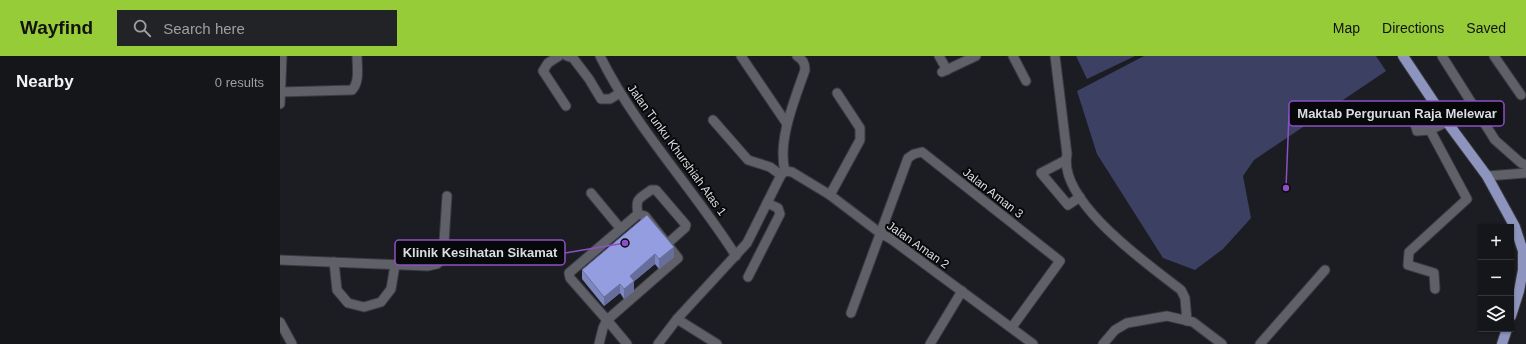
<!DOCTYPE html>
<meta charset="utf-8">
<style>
body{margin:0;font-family:Helvetica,sans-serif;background:#222327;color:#f1f3f6}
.controls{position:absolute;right:12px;bottom:12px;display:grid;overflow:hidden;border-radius:0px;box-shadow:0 1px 3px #0004}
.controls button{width:36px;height:36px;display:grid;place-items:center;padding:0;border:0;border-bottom:1px solid #343539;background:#15161a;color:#f1f3f6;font:20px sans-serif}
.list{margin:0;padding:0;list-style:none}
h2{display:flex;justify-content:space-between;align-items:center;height:52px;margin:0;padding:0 16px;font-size:17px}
h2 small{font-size:13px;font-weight:400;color:#9d9fa2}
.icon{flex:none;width:22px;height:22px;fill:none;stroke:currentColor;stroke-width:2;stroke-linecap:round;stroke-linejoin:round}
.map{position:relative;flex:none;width:1246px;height:288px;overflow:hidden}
header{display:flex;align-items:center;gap:24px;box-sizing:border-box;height:56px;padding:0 20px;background:#97cc39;color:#111}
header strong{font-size:19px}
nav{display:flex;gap:22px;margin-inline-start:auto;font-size:14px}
.search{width:280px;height:36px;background:#222327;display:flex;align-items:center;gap:10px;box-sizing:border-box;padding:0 14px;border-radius:0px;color:#9d9fa2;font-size:15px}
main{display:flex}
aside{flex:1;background:#15161a}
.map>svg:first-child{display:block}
</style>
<header>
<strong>Wayfind</strong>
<div class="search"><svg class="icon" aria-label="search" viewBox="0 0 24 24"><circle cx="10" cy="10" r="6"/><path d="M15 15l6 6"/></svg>Search here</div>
<nav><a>Map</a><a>Directions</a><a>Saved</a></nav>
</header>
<main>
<aside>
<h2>Nearby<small>0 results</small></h2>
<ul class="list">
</ul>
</aside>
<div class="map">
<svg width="1246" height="288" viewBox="0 0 1246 288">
<rect width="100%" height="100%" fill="#1c1d23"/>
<g fill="#3c4063">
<path d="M 796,0 L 855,0 L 807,23 Z"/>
<path d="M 864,0 L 1096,0 L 1106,15 L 974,104 L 963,120 L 971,162 L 943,193 L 915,214 L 883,202 L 817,98 L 797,35 Z"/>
</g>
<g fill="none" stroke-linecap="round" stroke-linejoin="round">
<defs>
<g id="minor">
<path d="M 279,0 L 268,7 L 263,15 L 286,50"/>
<path d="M 287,0 L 293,2 L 309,23 L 321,43 L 330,43 L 340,37"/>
<path d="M 320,0 C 356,73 413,132 456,200"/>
<path d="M 461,0 L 507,68"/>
<path d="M 659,0 L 667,14"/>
<path d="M 733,0 L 746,25"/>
<path d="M 775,0 L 787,98 C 777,145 869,209 901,234 L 905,242 L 907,265"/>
<path d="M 1162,0 L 1215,84 L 1241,107 L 1246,109"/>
<path d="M 1214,0 L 1241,39"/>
<path d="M 662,16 L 696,0"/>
<path d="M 0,36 L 72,34 C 80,26 77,11 77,0"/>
<path d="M 0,48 L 2,0"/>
<path d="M 1130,50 L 1137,75 L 1150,74"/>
<path d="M 433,64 L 468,104 L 490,111 L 501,119"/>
<path d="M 786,104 L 761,117 L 788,149 L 800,141"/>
<path d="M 505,115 L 512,116 L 550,139 L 600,177 L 611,183 L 753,288"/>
<path d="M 505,115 C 497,85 515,43 525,14 C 525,7 523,4 517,0"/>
<path d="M 1207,120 L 1246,117"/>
<path d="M 311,137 L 340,172"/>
<path d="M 550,139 L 580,84 L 580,72 L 557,37"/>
<path d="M 358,158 L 365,160 L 398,202 L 327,264 L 290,222 L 289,217 Z"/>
<path d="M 358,158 C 355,142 359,143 371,134 L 376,134 L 406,169 L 405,172 L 387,188"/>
<path d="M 0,204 L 148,210 L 157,208 L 163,202 L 167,140"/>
<path d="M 54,206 L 57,234 L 68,247 L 84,251 L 101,246 L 111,233 L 115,209"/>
<path d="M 468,221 L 500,158 L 498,152 L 487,147"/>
<path d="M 1155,233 L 1154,217 L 1128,209 L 1129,196 L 1187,143 L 1150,74 L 1167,66"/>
<path d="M 571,257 L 628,102 L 634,98 L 642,96 L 780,205 L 732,271"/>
<path d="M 397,263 L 437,288"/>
<path d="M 0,266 L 12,288"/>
<path d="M 319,288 L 323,272 L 327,264 L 347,288"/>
<path d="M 378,288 L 397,263 L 467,187 L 501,119 L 505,115"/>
<path d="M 650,288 L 682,235"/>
<path d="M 823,288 L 835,274 L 847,267 L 887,260 L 913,266 L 942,288"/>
<path d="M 980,288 L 1045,214"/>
</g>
<g id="major">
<path d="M 1123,0 L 1167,66 L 1207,120 L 1235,171 L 1243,195 L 1243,214 L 1239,235 L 1231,260"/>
<path d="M 1222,288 L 1227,273"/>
</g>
</defs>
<use href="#minor" stroke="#3a3a40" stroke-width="11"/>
<use href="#major" stroke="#3a3a40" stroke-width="12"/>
<use href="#minor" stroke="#5f6068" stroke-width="9"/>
<use href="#major" stroke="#8d94be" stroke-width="10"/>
</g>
<path fill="#7f87c0" d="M 367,159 L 394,201 L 379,213 L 375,208 L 354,225 L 354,235 L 344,243 L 340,237 L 324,250 L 302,223 L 302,214 Z"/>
<g fill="#686e9c">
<path d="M 394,191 L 394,201 L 379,213 L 379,203 Z"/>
<path d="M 375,198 L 375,208 L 350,229 L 350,220 Z"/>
<path d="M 354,225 L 354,235 L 344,243 L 344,233 Z"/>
<path d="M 340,228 L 340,237 L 324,250 L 324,241 Z"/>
</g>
<path fill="#949ddf" stroke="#686e9c" d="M 367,159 L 394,191 L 379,203 L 375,198 L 350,220 L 354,225 L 344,233 L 340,228 L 324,241 L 302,214 Z"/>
<g text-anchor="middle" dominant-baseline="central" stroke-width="4" stroke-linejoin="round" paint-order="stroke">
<g font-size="12" fill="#dbdce1" stroke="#07080a">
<text transform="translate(397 94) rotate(54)">Jalan Tunku Khurshiah Atas 1</text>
<text transform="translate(713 137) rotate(38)">Jalan Aman 3</text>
<text transform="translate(638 189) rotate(35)">Jalan Aman 2</text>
</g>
</g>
<path fill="none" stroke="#8e4fc6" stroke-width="1.5" d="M1006 132L1009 58M345 187L285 197"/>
<g fill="#8e4fc6" stroke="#07080a" stroke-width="1.5">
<circle cx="1006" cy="132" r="4"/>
<circle cx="345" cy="187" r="4"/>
</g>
<g fill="#07080a" stroke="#8e4fc6" stroke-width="1.5">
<rect x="1009" y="45" width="215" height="25" rx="4"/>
<rect x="115" y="184" width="170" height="25" rx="4"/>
</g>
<g font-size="13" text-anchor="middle" font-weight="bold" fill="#dbdce1">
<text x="1117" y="62">Maktab Perguruan Raja Melewar</text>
<text x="200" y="201">Klinik Kesihatan Sikamat</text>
</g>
</svg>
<div class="controls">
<button>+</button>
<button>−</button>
<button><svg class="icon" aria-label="layers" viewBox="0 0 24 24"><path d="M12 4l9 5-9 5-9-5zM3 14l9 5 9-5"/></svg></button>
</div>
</div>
</main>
